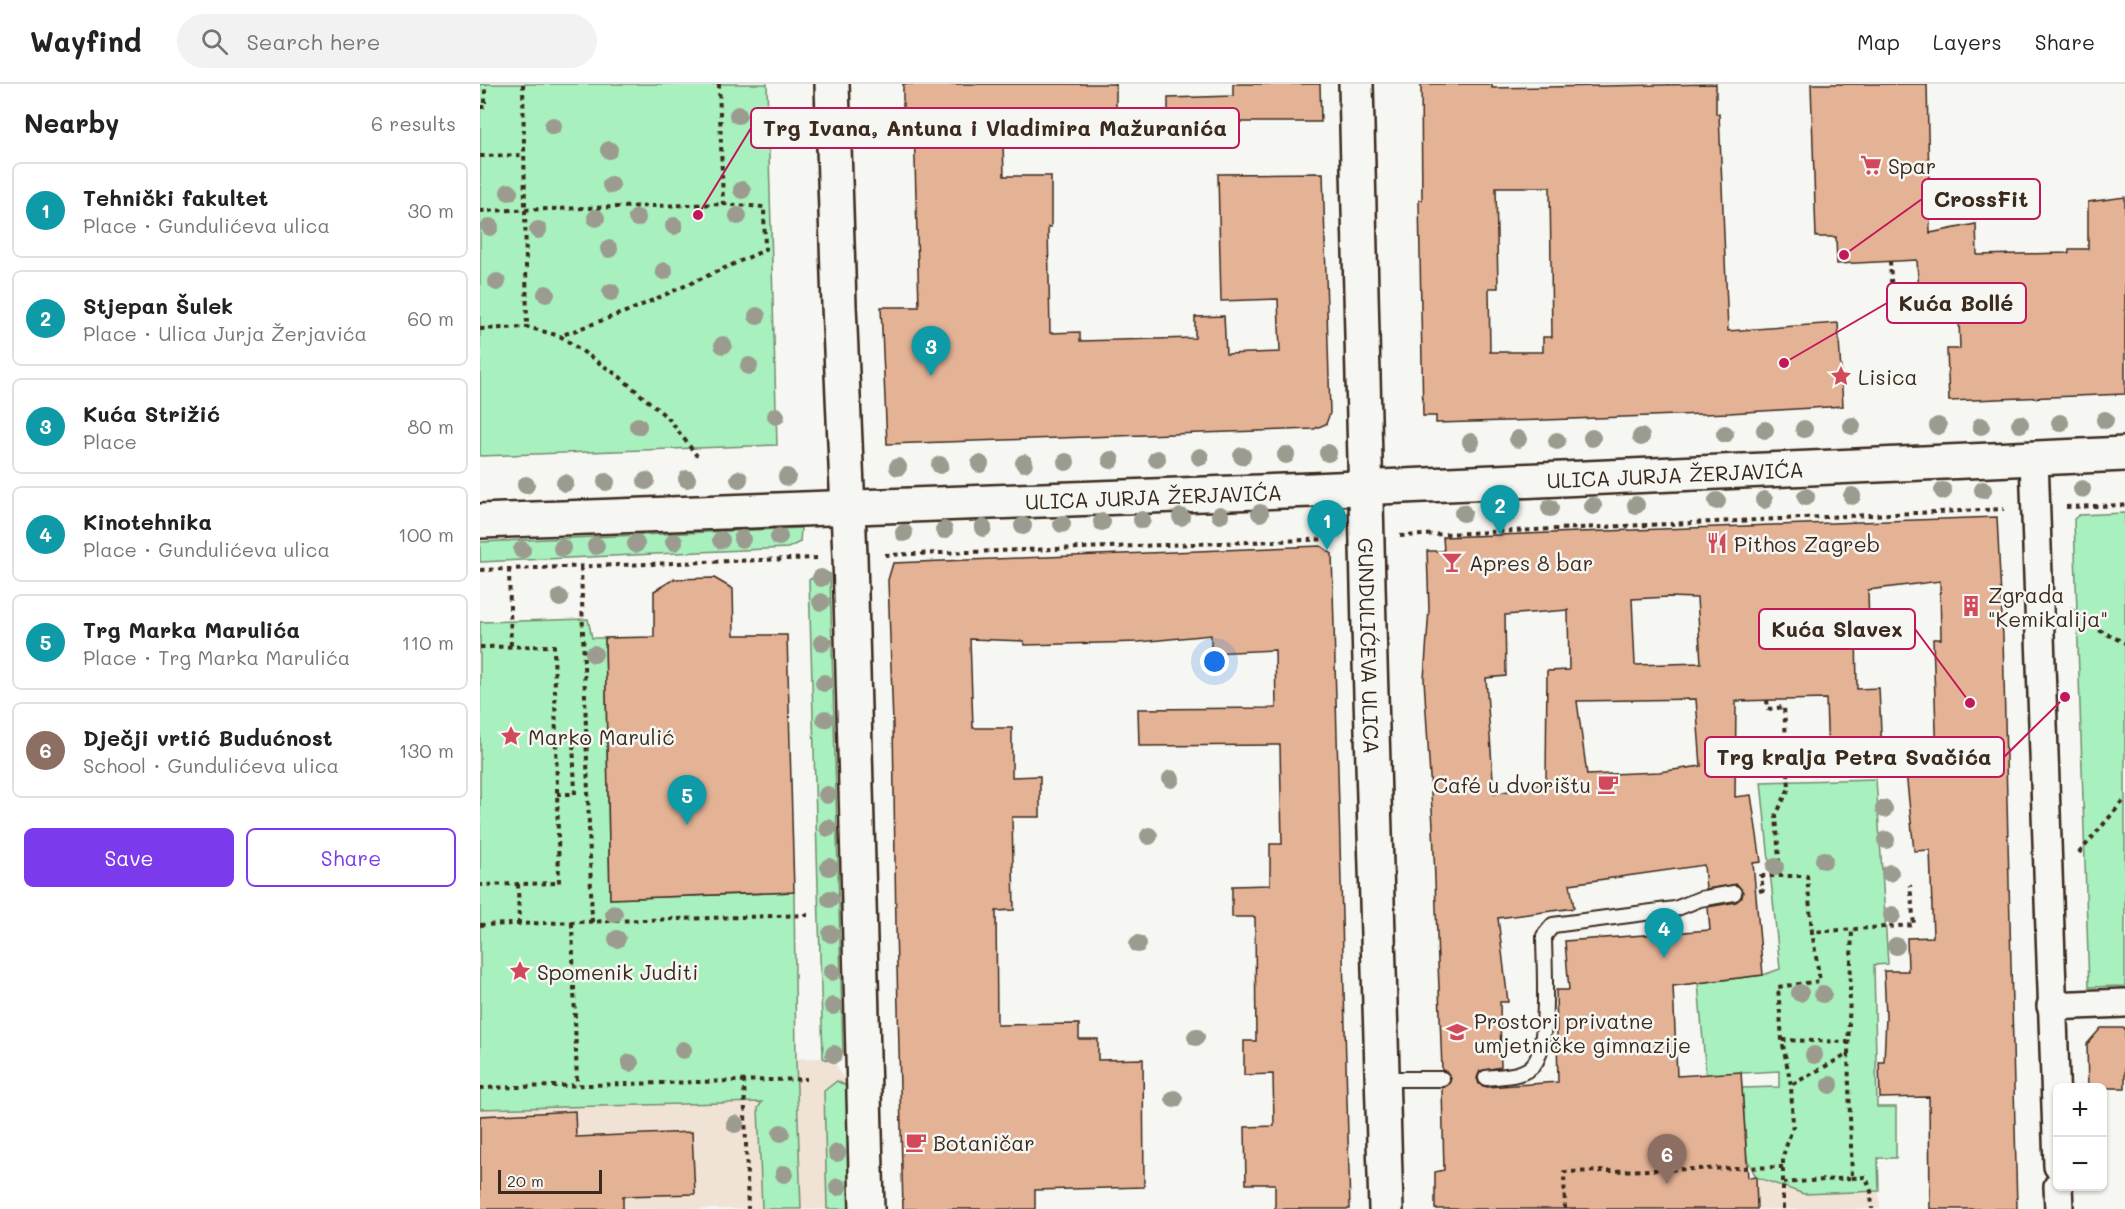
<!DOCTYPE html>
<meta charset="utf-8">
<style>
body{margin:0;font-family:Mali,sans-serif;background:#f2f2f2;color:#222}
.controls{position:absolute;right:18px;bottom:18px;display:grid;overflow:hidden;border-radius:9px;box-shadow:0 2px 4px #0004}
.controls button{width:54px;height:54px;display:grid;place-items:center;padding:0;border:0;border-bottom:2px solid #e0e0e0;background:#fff;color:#222;font:30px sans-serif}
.scale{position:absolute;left:18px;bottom:15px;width:104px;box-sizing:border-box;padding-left:6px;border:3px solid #3b2a1e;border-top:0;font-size:16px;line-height:21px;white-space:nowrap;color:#3b2a1e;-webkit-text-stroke:4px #f6f6f2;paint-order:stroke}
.you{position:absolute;left:735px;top:578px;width:21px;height:21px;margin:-15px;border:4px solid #fff;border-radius:50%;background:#1a73e8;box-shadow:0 0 0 9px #1a73e833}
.badge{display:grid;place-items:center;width:39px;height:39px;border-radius:50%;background:#7c3aed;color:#fff;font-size:20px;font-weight:700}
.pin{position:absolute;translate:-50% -50px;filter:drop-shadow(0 2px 3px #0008)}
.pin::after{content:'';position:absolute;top:32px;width:21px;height:18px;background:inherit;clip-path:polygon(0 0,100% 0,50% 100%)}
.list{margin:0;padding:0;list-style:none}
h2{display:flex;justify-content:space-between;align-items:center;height:78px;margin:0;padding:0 24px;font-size:26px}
h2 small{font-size:20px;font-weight:400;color:#767676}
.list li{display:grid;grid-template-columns:39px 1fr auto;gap:18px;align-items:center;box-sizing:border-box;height:96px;margin:0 12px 12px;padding:0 12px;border:2px solid #e0e0e0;border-radius:9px}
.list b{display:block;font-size:22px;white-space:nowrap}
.list p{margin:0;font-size:20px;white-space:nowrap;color:#767676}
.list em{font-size:20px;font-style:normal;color:#767676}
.actions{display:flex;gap:12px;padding:18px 24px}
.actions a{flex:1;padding:14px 0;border:2px solid #7c3aed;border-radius:9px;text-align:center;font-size:21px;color:#7c3aed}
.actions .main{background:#7c3aed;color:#fff}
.icon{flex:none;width:33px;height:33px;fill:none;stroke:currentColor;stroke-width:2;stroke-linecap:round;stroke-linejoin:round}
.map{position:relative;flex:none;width:1645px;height:1125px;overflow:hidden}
header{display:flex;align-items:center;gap:36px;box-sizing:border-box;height:84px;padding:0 30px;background:#fff;border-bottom:2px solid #e0e0e0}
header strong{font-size:28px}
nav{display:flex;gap:33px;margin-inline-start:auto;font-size:21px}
.search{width:420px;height:54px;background:#f2f2f2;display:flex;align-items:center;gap:15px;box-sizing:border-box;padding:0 21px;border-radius:33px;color:#767676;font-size:22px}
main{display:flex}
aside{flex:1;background:#fff}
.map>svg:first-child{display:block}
</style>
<header>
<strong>Wayfind</strong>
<div class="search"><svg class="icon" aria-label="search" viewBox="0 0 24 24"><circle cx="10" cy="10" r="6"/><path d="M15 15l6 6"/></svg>Search here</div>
<nav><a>Map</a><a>Layers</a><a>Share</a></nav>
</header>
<main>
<aside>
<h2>Nearby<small>6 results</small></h2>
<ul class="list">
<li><span class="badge" style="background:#0f9aa8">1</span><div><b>Tehnički fakultet</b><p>Place · Gundulićeva ulica</p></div><em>30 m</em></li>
<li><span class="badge" style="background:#0f9aa8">2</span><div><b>Stjepan Šulek</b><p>Place · Ulica Jurja Žerjavića</p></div><em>60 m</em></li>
<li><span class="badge" style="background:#0f9aa8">3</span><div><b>Kuća Strižić</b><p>Place</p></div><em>80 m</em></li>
<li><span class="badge" style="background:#0f9aa8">4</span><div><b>Kinotehnika</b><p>Place · Gundulićeva ulica</p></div><em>100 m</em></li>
<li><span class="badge" style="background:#0f9aa8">5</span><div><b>Trg Marka Marulića</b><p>Place · Trg Marka Marulića</p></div><em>110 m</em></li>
<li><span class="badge" style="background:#8d6e63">6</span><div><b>Dječji vrtić Budućnost</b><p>School · Gundulićeva ulica</p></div><em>130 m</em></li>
</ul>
<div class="actions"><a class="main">Save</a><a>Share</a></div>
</aside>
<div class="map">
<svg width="1645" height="1125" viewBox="0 0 1645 1125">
<rect width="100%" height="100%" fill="#f6f6f2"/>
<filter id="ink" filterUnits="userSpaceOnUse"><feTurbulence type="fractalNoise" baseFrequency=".0167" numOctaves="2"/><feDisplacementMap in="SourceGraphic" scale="12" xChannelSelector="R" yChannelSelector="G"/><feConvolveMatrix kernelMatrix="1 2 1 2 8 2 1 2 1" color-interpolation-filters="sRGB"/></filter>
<g filter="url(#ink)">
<g fill="#f1e2d6">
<path d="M 343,974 L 355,979 L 368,1003 L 371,1125 L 0,1125 L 0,983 Z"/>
<path d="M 1276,1093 L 1324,1110 L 1399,1107 L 1400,1125 L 1078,1125 L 1260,1094 Z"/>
</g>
<g fill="#a8f0bd" stroke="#728d6e" stroke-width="1.5">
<path d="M 0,0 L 287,0 L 297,361 L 0,372 Z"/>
<path d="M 1645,429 L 1645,902 L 1609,903 L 1594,435 L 1599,431 Z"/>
<path d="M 321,444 L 320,458 L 308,464 L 0,478 L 0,458 Z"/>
<path d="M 343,487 L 350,490 L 363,969 L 355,979 L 343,974 L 329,496 Z"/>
<path d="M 108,535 L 112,554 L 125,554 L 130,815 L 314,808 L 316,976 L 321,1125 L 282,1125 L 278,1024 L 282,1018 L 0,1025 L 0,538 Z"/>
<path d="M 1396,695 L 1408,880 L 1394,881 L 1397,1023 L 1416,1023 L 1416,1074 L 1398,1074 L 1399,1107 L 1324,1110 L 1276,1093 L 1267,1075 L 1262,1004 L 1299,1003 L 1299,987 L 1226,991 L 1218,899 L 1283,891 L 1300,885 L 1281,698 Z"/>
<path d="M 357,997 L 368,1003 L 371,1125 L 347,1125 L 344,1007 Z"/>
</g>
<g fill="#e4b396" stroke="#3b2a1e" stroke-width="1.5" fill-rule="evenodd">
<path d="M 423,0 L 636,0 L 636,25 L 621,25 L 622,61 L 586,63 L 585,26 L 522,27 L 524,92 L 571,92 L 571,143 L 568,143 L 570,249 L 600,248 L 600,257 L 715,254 L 715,233 L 744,232 L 746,270 L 800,268 L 798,215 L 741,217 L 738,90 L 843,89 L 850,329 L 846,340 L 834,345 L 407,360 L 401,223 L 439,223 L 434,40 L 423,39 Z"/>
<path d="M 753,0 L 840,0 L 841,38 L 688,38 L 688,14 L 753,12 Z"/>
<path d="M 941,0 L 1012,0 L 1012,4 L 1236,0 L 1236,30 L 1239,30 L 1248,247 L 1358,239 L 1363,322 L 1249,329 L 1064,336 L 956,339 L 956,332 L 943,332 L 939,116 L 942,116 ZM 1016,103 L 1070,103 L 1072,253 L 1063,253 L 1063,268 L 1010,268 L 1009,204 L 1018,204 Z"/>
<path d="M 1331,0 L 1447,0 L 1450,149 L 1496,140 L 1497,171 L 1589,169 L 1589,165 L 1608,165 L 1608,118 L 1645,113 L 1645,310 L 1469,317 L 1467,265 L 1480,265 L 1478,207 L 1439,209 L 1437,176 L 1357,180 L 1356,153 L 1336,153 Z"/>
<path d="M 1517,433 L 1523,554 L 1537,1125 L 1450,1125 L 1449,1013 L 1400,1014 L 1399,978 L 1404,978 L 1406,933 L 1404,887 L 1428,887 L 1427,854 L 1453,853 L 1450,766 L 1434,767 L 1425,678 L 1457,676 L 1453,555 L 1461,555 L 1460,497 L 1388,506 L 1389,548 L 1376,548 L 1377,605 L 1399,604 L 1402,670 L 1348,672 L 1346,615 L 1256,617 L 1255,713 L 1271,711 L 1281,778 L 1273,779 L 1283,891 L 1193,902 L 1197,992 L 1261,988 L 1268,1094 L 1276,1093 L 1277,1125 L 955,1125 L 955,1088 L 964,1086 L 962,1004 L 969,1000 L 971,994 L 967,988 L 962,986 L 953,742 L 944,595 L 949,525 L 947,467 L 964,467 L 963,453 ZM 1188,513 L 1217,514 L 1221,579 L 1155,581 L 1152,515 ZM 1088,526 L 1089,586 L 1067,587 L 1066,699 L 1014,710 L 1006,594 L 1026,592 L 1025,531 ZM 1216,615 L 1221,682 L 1179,688 L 1107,691 L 1097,617 ZM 1224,781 L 1226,805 L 1257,800 L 1263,808 L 1262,813 L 1256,818 L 1228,823 L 1230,846 L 1085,857 L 1089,906 L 1076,906 L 1078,998 L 1007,1003 L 999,1000 L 997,994 L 1000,987 L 1021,983 L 1020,918 L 1028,918 L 1018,834 L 1094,824 L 1090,800 Z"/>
<path d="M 841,462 L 852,470 L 870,1125 L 795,1125 L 795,1100 L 766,1100 L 765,1043 L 794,1042 L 793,990 L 764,991 L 764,957 L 776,957 L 775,833 L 752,833 L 752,802 L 790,801 L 790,760 L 802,760 L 800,661 L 659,662 L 658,625 L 796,624 L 795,566 L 731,569 L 731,551 L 659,558 L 545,561 L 544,557 L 490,555 L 493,644 L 532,644 L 532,693 L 560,692 L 560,733 L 532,733 L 534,826 L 516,827 L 517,941 L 599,940 L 599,955 L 618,955 L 618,976 L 663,975 L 664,1103 L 555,1106 L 555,1125 L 423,1125 L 416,843 L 413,640 L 408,496 L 413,479 Z"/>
<path d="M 234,494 L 253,505 L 254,551 L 307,551 L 314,808 L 130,815 L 125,554 L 174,553 L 174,507 L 194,495 Z"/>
<path d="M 1621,944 L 1645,944 L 1645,1004 L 1608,1004 L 1607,960 Z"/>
<path d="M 95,1027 L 96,1053 L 212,1048 L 215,1110 L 143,1112 L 143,1125 L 0,1125 L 0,1032 Z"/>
</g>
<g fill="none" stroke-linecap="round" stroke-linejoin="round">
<defs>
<g id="lane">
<path d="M 1006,994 C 1021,992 1044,993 1054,980 C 1070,961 1064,878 1064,852 L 1073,841 L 1195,825 L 1220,815 L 1254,809"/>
<path d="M 902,995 L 962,995"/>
</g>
<g id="street">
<path d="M 1554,374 L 1578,1082"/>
<path d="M 1571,922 L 1645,919"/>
<path d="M 1578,1102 L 1579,1125"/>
</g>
<g id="secondary">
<path d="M 352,0 L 359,221 L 370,472 L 387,1125"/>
<path id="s1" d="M 876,0 L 889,543 L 906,1125"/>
<path id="s2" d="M 0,437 L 832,406 L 1645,370"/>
</g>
</defs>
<use href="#lane" stroke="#3b2a1e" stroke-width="18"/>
<use href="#street" stroke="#3b2a1e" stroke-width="32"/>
<use href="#secondary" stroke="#3b2a1e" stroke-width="38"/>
<g stroke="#3b2a1e" stroke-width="4" stroke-dasharray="4.5 4.5" stroke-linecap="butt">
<path d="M 43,0 L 47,243"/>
<path d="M 239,0 L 243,120"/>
<path d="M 0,23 L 5,23 L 5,0"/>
<path d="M 0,72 L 44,71"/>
<path d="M 0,127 L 243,120 L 284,123 L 285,166 L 153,225 L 80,252"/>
<path d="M 1410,177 L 1412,213"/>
<path d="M 0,245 L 47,243 L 80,252 L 140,293 L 189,335 L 217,372"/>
<path d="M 1586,423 L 1645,421"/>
<path d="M 920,452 L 1524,425"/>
<path d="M 405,471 L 853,455"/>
<path d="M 101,483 L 112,838"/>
<path d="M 29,485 L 31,563"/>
<path d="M 0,486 L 337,474"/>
<path d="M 1590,525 L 1619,546 L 1645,559"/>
<path d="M 0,563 L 74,562 L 79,799 L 0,801"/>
<path d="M 1287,616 L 1288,625 L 1304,623 L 1309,704 L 1296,731 L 1300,792"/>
<path d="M 76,654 L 107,653"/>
<path d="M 77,710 L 95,710 L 93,654"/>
<path d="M 1599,769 L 1645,715"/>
<path d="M 38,800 L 39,840"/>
<path d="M 1279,807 L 1283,806 L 1281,792 L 1327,792 L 1332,848 L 1434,841 L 1430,801"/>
<path d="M 92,839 L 97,1001"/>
<path d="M 0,841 L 328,831"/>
<path d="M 1302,956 L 1368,958"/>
<path d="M 1368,970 L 1372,845"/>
<path d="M 264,996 L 268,1125"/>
<path d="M 0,1004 L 327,995"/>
<path d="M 1372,1094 L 1386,1093 L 1391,1107 L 1392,1125"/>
<path d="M 1303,1099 L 1372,1094 L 1368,970 L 1311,1001"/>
<path d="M 1085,1125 L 1084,1088 L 1303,1083"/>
<path d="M 1303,1125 L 1303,1072 L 1313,1042 L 1311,1001 L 1302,956 L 1298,903 L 1340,897 L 1332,848"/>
</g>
<use href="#lane" stroke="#f6f6f2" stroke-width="14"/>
<use href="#street" stroke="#f6f6f2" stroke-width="27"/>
<use href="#secondary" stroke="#f6f6f2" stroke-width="33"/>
</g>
<g fill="#9b9c8f">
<circle cx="258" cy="31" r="9"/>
<circle cx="73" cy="42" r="9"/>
<circle cx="129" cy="66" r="9"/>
<circle cx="131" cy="101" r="9"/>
<circle cx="262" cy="106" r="9"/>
<circle cx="29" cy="108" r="9"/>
<circle cx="258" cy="132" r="9"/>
<circle cx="116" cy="134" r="9"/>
<circle cx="157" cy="134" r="9"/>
<circle cx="194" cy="142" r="9"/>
<circle cx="10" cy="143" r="9"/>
<circle cx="58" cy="146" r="9"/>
<circle cx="129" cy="165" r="9"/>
<circle cx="184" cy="187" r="9"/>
<circle cx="17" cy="198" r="9"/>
<circle cx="131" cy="208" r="9"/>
<circle cx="66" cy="210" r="9"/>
<circle cx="277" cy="232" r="9"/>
<circle cx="243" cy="261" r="9"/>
<circle cx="269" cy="282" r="9"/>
<circle cx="296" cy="332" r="9"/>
<circle cx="1625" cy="336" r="9"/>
<circle cx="1580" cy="339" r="9"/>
<circle cx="1540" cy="340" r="9"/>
<circle cx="158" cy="342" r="9"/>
<circle cx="1372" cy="342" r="9"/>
<circle cx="1458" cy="342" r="9"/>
<circle cx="1501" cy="342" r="9"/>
<circle cx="1324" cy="345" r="9"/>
<circle cx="1285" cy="346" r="9"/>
<circle cx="1245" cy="350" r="9"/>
<circle cx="1161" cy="353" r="9"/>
<circle cx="1112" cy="354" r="9"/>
<circle cx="1038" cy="355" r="9"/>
<circle cx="1077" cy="357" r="9"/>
<circle cx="991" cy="358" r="9"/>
<circle cx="848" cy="369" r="9"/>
<circle cx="806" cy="371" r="9"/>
<circle cx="762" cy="372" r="9"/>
<circle cx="720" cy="373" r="9"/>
<circle cx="677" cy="375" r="9"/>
<circle cx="631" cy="376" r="9"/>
<circle cx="586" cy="378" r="9"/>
<circle cx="544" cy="379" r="9"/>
<circle cx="500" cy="380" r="9"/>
<circle cx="460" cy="381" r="9"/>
<circle cx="418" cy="383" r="9"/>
<circle cx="307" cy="393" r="9"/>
<circle cx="207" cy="395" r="9"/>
<circle cx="259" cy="395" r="9"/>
<circle cx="166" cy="397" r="9"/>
<circle cx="126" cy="398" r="9"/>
<circle cx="85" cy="399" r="9"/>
<circle cx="46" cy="401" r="9"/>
<circle cx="1602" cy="405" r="9"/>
<circle cx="1503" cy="406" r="9"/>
<circle cx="1463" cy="407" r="9"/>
<circle cx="1372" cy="412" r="9"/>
<circle cx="1326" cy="413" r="9"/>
<circle cx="1284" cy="416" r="9"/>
<circle cx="1237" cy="417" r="9"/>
<circle cx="1156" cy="421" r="9"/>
<circle cx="1113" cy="422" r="9"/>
<circle cx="1070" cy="424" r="9"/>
<circle cx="1027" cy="426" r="9"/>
<circle cx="780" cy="429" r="9"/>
<circle cx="983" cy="429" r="9"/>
<circle cx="740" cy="431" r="9"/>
<circle cx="701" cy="433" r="9"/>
<circle cx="662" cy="436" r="9"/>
<circle cx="622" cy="438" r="9"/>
<circle cx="582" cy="440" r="9"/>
<circle cx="543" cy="442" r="9"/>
<circle cx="503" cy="444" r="9"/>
<circle cx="464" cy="446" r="9"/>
<circle cx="424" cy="449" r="9"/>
<circle cx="299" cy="453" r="9"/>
<circle cx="262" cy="455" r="9"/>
<circle cx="241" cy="456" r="9"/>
<circle cx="194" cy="458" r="9"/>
<circle cx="156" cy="460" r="9"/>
<circle cx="116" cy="462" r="9"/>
<circle cx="82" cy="464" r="9"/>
<circle cx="42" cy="466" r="9"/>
<circle cx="341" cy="494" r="9"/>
<circle cx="80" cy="514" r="9"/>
<circle cx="341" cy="518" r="9"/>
<circle cx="342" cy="559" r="9"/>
<circle cx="114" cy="570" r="9"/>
<circle cx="344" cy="599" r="9"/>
<circle cx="345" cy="635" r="9"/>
<circle cx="691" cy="695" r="9"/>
<circle cx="347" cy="711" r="9"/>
<circle cx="1404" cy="725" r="9"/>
<circle cx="348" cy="744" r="9"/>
<circle cx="669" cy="752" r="9"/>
<circle cx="1406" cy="756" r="9"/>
<circle cx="1344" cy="776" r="9"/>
<circle cx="349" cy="783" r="9"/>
<circle cx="1295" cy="783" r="9"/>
<circle cx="1410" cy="789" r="9"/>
<circle cx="350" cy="815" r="9"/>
<circle cx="134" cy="830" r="9"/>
<circle cx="1412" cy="831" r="9"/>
<circle cx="351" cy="850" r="9"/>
<circle cx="137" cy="855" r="9"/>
<circle cx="658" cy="860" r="9"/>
<circle cx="1416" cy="862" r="9"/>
<circle cx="352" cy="888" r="9"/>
<circle cx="1320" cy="909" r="9"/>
<circle cx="1343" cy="910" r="9"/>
<circle cx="353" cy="922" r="9"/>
<circle cx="716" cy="953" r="9"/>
<circle cx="203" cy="966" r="9"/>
<circle cx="354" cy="970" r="9"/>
<circle cx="1334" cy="971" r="9"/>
<circle cx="150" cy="979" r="9"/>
<circle cx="1350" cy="1001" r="9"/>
<circle cx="694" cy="1015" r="9"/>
<circle cx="255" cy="1040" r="9"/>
<circle cx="301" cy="1049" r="9"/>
<circle cx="357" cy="1069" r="9"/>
<circle cx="304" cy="1090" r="9"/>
<circle cx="358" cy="1103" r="9"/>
</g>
</g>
<defs>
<symbol id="supermarket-bare" viewBox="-9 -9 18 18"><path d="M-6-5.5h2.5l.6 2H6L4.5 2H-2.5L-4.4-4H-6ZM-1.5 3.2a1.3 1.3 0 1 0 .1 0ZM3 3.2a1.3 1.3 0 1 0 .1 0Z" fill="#d1495b" stroke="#f6f6f2" stroke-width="2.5" paint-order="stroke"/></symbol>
<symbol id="sight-bare" viewBox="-9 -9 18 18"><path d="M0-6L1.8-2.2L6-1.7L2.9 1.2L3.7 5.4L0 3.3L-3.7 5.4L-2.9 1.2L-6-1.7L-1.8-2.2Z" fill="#d1495b" stroke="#f6f6f2" stroke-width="2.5" paint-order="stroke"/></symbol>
<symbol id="restaurant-bare" viewBox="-9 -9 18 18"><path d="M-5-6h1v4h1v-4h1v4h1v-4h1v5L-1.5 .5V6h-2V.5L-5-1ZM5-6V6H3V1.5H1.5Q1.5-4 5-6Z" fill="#d1495b" stroke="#f6f6f2" stroke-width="2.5" paint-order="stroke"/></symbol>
<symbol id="bar-bare" viewBox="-9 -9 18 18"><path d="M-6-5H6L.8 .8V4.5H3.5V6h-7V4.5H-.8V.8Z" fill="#d1495b" stroke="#f6f6f2" stroke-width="2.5" paint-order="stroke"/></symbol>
<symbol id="building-bare" viewBox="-9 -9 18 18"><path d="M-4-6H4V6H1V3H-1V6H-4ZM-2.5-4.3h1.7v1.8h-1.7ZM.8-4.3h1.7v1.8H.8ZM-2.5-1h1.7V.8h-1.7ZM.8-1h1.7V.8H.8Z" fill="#d1495b" stroke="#f6f6f2" stroke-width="2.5" paint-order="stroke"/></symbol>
<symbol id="cafe-bare" viewBox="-9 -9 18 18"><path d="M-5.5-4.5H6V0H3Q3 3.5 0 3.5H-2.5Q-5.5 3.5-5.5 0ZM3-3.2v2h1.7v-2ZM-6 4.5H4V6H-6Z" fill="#d1495b" stroke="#f6f6f2" stroke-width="2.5" paint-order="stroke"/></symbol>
<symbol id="school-bare" viewBox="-9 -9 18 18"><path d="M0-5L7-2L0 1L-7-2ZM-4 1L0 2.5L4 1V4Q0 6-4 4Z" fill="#d1495b" stroke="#f6f6f2" stroke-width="2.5" paint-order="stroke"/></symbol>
</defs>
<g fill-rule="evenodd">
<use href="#supermarket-bare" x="1376" y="66" width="30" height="30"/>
<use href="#sight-bare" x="1346" y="277" width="30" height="30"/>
<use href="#restaurant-bare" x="1222" y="444" width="30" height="30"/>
<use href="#bar-bare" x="957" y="463" width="30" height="30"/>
<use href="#building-bare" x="1476" y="507" width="30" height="30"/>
<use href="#sight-bare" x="16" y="637" width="30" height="30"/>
<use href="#cafe-bare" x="1113" y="685" width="30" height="30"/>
<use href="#sight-bare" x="25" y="872" width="30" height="30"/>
<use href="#school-bare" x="962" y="933" width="30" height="30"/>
<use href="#cafe-bare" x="421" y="1043" width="30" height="30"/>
</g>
<g text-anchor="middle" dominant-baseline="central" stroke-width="5" stroke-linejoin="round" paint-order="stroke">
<g font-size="21" fill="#3b2a1e" stroke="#f6f6f2" text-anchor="start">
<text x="1408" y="81">Spar</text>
<text x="1378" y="292">Lisica</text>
<text x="1254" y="459">Pithos Zagreb</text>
<text x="989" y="478">Apres 8 bar</text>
<text x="1508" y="510">Zgrada<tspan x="1508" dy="24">"Kemikalija"</tspan></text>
<text x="48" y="652">Marko Marulić</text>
<text x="1111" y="700" text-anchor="end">Café u dvorištu</text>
<text x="57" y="887">Spomenik Juditi</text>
<text x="994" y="936">Prostori privatne<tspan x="994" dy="24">umjetničke gimnazije</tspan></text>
<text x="453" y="1058">Botaničar</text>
</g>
<g font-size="21" fill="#3b2a1e" stroke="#f6f6f2">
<text stroke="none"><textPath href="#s2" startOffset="1196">ULICA JURJA ŽERJAVIĆA</textPath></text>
<text stroke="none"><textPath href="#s2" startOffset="674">ULICA JURJA ŽERJAVIĆA</textPath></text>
<text stroke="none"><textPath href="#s1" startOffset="562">GUNDULIĆEVA ULICA</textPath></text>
</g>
</g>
<path fill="none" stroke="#c2185b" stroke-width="2" d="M218 131L271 44M1364 171L1442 115M1304 279L1407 219M1490 619L1435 545M1585 613L1524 673"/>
<g fill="#c2185b" stroke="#f6f6f2" stroke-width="2">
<circle cx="218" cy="131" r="6"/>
<circle cx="1364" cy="171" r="6"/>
<circle cx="1304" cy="279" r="6"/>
<circle cx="1490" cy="619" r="6"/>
<circle cx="1585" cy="613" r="6"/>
</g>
<g fill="#f6f6f2" stroke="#c2185b" stroke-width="2">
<rect x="271" y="24" width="488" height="40" rx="6"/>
<rect x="1442" y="95" width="118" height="40" rx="6"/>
<rect x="1407" y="199" width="139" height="40" rx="6"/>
<rect x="1279" y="525" width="156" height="40" rx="6"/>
<rect x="1225" y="653" width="299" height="40" rx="6"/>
</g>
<g font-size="22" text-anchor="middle" font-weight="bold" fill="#3b2a1e">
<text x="515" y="52">Trg Ivana, Antuna i Vladimira Mažuranića</text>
<text x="1501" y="123">CrossFit</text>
<text x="1476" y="227">Kuća Bollé</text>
<text x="1357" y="553">Kuća Slavex</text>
<text x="1374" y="681">Trg kralja Petra Svačića</text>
</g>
</svg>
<div class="controls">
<button>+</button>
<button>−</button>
</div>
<div class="scale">20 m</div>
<div class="you"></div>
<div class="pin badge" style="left:847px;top:466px;background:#0f9aa8">1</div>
<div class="pin badge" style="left:1020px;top:451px;background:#0f9aa8">2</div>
<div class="pin badge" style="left:451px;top:292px;background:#0f9aa8">3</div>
<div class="pin badge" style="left:1184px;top:874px;background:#0f9aa8">4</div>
<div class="pin badge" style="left:207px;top:741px;background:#0f9aa8">5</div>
<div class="pin badge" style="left:1187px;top:1100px;background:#8d6e63">6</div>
</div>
</main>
